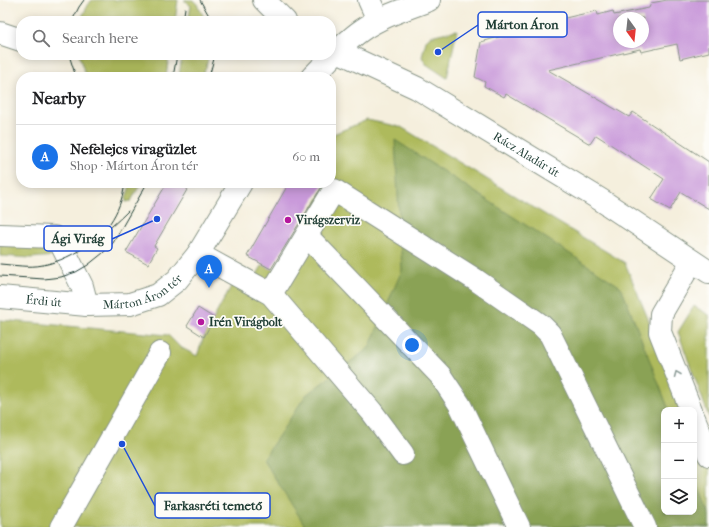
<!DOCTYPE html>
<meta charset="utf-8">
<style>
body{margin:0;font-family:"IM FELL French Canon",serif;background:#f2f2f2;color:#202124}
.controls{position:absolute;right:12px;bottom:12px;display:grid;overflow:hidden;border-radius:8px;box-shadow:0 2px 10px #0003}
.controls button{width:36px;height:36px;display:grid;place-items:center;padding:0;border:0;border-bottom:1px solid #e0e0e0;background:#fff;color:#202124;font:20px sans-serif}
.compass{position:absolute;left:613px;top:12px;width:36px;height:36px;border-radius:50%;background:#fff;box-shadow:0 2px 10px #0003;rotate:165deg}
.you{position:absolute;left:412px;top:345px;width:14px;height:14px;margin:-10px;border:3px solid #fff;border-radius:50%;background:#1a73e8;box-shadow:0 0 0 6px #1a73e833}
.badge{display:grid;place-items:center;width:26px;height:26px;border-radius:50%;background:#1a73e8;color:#fff;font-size:13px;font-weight:700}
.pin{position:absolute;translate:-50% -33px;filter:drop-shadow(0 1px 2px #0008)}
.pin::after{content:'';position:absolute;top:21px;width:14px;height:12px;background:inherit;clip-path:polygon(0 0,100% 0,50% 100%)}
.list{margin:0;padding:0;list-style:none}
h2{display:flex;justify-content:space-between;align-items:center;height:52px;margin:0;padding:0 16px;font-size:17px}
h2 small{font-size:13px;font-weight:400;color:#757577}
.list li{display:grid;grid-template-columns:26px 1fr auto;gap:12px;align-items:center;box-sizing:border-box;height:64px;padding:0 16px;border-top:1px solid #e0e0e0}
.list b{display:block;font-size:15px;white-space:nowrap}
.list p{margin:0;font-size:13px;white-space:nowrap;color:#757577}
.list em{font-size:13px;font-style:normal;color:#757577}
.icon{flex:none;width:22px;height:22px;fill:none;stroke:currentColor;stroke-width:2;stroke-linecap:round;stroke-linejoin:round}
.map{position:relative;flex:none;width:709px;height:527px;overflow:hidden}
.search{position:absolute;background:#fff;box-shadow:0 2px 10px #0003;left:16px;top:16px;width:320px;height:44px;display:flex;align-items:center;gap:10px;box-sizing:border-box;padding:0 14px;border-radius:16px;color:#757577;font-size:15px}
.panel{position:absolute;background:#fff;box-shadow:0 2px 10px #0003;left:16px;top:72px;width:320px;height:116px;border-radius:16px}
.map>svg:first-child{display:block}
</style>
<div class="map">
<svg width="709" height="527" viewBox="0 0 709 527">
<rect width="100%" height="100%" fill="#fdfcf7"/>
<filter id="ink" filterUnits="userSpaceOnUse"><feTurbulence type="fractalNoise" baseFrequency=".025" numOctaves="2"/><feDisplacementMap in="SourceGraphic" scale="8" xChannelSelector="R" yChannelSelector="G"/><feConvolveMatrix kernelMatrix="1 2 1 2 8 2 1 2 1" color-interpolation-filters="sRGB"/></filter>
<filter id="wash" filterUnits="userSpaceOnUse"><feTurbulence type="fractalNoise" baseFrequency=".012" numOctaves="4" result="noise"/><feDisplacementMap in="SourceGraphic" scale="16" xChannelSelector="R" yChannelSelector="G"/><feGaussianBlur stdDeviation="0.9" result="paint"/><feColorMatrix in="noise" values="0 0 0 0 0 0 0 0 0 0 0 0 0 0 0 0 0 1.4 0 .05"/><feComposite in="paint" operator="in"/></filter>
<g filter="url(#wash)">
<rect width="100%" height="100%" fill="#f5efdd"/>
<g fill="#aeba5c" stroke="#667c48">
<path d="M 92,0 L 178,0 L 175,21 L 80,21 L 88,5 Z"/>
<path d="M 184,0 L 193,0 L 197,4 L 206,21 L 188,21 L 191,6 Z"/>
<path d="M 457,30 L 447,78 L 426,64 L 422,57 L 426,41 L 430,36 Z"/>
<path d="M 79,55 L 169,55 L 166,77 L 86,77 Z"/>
<path d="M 182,55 L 209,55 L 206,67 L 201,77 L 179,77 Z"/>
<path d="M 367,120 L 401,127 L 625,263 L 686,410 L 664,410 L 664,512 L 694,512 L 694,430 L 709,467 L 709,527 L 0,527 L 0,320 L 168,335 L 180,347 L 197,356 L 204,336 L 234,281 L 255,278 L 263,264 L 277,272 L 327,184 L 325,183 L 331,183 L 331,135 Z"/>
<path d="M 130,183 L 141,183 L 131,201 L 126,202 C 125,197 130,189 130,183 Z"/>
<path d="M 0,242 L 53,245 L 56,256 L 31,258 L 0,256 Z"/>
<path d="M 694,306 L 709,315 L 709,417 L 678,332 Z"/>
</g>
<path fill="#8aa254" stroke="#547044" d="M 395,140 L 621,287 L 669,410 L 664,410 L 664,512 L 694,512 L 694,475 L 709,514 L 709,527 L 306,527 L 263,459 L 306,395 L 369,348 L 402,270 Z"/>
<g id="blocks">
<g fill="#c99ada" fill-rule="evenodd">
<path d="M 667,0 L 709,0 L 709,52 L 680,59 L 677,44 L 641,52 L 640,49 L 548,70 L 629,117 L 633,112 L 709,162 L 709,209 L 681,192 L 670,210 L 651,199 L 664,179 L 596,135 L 590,144 L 506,94 L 504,97 L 484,86 L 485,82 L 475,77 L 481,42 L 524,30 L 524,32 L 562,23 L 561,19 L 578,15 L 597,11 L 598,15 L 613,11 L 614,15 L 649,8 L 651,3 ZM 619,18 L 643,18 L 643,42 L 619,42 Z"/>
<path d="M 167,183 L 191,183 L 154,246 L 157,248 L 148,264 L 126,252 Z"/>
<path d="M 289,183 L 324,183 L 271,269 L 247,256 Z"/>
<path d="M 198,308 L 214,318 L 204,337 L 187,326 Z"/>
</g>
</g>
</g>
<g filter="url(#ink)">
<use href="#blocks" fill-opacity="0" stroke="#8a9688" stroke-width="1"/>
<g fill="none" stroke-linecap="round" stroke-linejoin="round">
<defs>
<g id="minor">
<path d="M 264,0 L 285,21"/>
<path d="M 369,0 L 378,20"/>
<path d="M 0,33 L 21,40"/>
<path id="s1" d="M 331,48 L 417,88 L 601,200 L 709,272"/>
<path d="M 312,77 C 328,61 343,43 362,30 C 382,16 406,9 429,0"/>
<path d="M 0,235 L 54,237 L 60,242 L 82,286 L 87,305"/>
<path d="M 307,236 L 440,375 L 460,405 L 519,527"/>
<path d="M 198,254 L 271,294 L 372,412 L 403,454"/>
<path d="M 271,294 L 334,190 L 476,280 L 541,325 L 550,334 L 645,527"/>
<path id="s2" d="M 0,297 L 87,305 L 130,304 L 158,295 L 177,280 L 198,254 L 241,183"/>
<path d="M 691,410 L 660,332 L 661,314 L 692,261"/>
<path d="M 694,418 L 709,455"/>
<path d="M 61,527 L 160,353"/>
</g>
</defs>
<use href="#minor" stroke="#8a9688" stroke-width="24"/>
<use href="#minor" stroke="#fff" stroke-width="22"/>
<g stroke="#1f3d34" stroke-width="1">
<path d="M 200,0 L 212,21"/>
<path d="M 72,21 L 79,7 L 84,0"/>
<path d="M 183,21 L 185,8"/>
<path d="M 69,55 L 76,77"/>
<path d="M 173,77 L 177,55"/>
<path d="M 209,77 L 215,55"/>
<path d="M 110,223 C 118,211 123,198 125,183"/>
<path d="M 0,264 C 14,265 29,268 43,265 C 75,259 106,233 128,211"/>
<path d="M 0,276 L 44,279 L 61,277 L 76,272 L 88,265 L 103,253 L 113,243 L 146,185"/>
</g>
</g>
<defs><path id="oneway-chevron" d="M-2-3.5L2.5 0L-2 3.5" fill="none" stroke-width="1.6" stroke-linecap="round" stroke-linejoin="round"/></defs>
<use stroke="#8f9e9a" href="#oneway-chevron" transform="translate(677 374) rotate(-112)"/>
</g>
<g fill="#b5179e" stroke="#fdfcf7" stroke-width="1.5">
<circle cx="288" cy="220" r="4"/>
<circle cx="201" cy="322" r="4"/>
</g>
<g text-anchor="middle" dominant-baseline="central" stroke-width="3.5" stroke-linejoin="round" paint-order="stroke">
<g font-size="12" fill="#1f3d34" stroke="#fdfcf7">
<text stroke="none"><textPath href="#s1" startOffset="223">Rácz Aladár út</textPath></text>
<text stroke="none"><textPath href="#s2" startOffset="146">Márton Áron tér</textPath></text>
<text stroke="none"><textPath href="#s2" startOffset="44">Érdi út</textPath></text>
</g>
<g font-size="12" font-weight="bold" fill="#1f3d34" stroke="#fdfcf7" text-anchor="start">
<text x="296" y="220">Virágszerviz</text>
<text x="209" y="322">Irén Virágbolt</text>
</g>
</g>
<path fill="none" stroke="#1d4ed8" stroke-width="1.5" d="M438 52L478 25M157 219L112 239M122 444L155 506"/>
<g fill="#1d4ed8" stroke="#fdfcf7" stroke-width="1.5">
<circle cx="438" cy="52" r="4"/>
<circle cx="157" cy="219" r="4"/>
<circle cx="122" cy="444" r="4"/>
</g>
<g fill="#fdfcf7" stroke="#1d4ed8" stroke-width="1.5">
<rect x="478" y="12" width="89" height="25" rx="4"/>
<rect x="44" y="226" width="68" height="25" rx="4"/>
<rect x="155" y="493" width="115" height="25" rx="4"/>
</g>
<g font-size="13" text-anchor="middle" font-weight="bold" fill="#1f3d34">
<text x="522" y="29">Márton Áron</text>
<text x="78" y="243">Ági Virág</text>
<text x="213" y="510">Farkasréti temető</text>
</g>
</svg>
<div class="controls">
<button>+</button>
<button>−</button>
<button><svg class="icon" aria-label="layers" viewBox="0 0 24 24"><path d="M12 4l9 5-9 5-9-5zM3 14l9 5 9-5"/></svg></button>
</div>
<svg class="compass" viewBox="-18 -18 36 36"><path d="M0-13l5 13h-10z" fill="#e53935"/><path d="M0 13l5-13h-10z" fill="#757577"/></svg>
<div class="you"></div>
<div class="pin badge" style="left:209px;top:288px">A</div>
<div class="search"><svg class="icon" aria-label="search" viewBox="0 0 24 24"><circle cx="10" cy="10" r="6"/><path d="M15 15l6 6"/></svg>Search here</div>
<section class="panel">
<h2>Nearby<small></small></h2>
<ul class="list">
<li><span class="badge">A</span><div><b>Nefelejcs viragüzlet</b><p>Shop · Márton Áron tér</p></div><em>60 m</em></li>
</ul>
</section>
</div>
